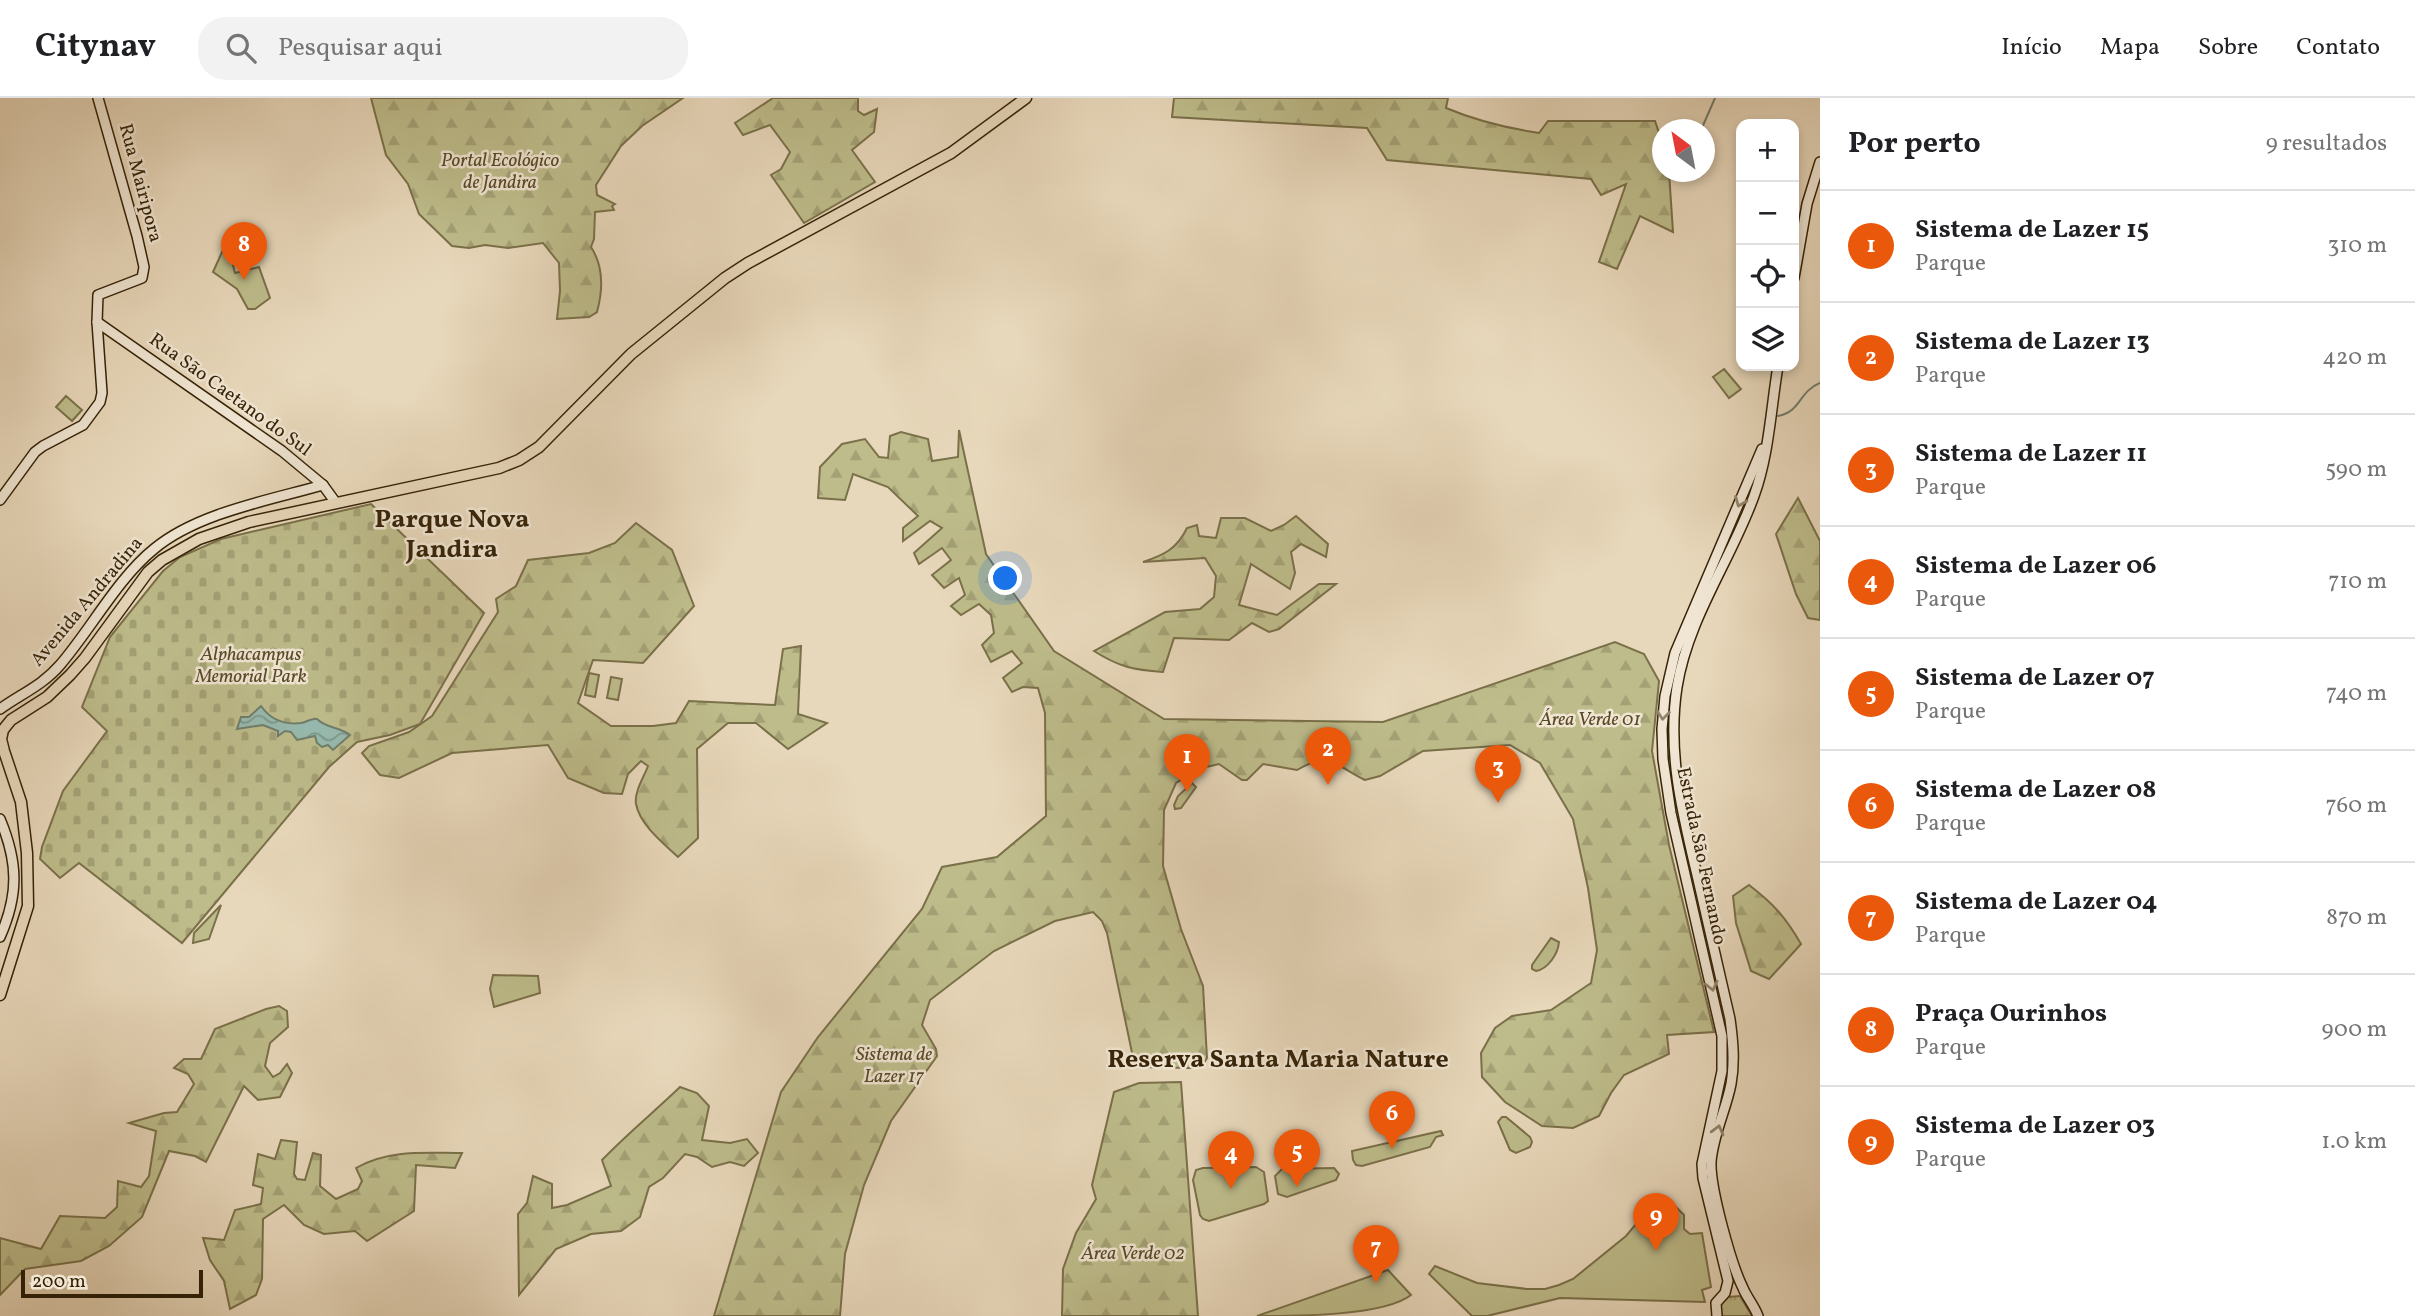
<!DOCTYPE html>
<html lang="pt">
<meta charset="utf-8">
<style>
body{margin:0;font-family:Vollkorn,serif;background:#f2f2f2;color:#202124}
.controls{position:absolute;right:21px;top:21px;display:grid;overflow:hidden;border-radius:14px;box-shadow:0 4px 10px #0003}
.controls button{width:63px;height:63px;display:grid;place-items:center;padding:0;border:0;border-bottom:2px solid #e0e0e0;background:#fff;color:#202124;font:35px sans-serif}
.compass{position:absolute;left:1652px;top:21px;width:63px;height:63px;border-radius:50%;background:#fff;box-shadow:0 4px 10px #0003;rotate:328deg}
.scale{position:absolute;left:21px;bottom:18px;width:182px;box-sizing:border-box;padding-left:7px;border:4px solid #362307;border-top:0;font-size:19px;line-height:24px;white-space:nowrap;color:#362307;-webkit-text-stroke:5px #f0e6d3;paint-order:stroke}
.you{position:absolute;left:1006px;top:481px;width:24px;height:24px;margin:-18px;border:5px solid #fff;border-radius:50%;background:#1a73e8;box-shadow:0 0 0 10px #1a73e833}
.badge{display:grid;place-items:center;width:46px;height:46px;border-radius:50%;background:#ea580c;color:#fff;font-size:23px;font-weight:700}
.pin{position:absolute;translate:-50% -58px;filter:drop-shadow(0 2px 4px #0008)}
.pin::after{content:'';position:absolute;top:37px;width:24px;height:21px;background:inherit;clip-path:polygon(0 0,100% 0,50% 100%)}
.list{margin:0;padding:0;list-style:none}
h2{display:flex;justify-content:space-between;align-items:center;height:91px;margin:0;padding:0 28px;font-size:30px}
h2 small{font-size:23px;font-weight:400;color:#757577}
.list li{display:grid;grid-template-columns:46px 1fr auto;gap:21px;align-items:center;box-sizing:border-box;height:112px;padding:0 28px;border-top:2px solid #e0e0e0}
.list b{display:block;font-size:26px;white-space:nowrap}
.list p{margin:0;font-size:23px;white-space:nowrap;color:#757577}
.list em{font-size:23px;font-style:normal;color:#757577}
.icon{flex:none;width:38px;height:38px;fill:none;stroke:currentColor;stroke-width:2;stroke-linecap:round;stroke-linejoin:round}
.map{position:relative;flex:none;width:1820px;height:1218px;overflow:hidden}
header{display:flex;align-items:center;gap:42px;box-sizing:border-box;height:98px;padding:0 35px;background:#fff;border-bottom:2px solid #e0e0e0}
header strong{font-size:33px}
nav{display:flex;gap:38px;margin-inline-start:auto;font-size:24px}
.search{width:490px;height:63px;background:#f2f2f2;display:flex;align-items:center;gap:18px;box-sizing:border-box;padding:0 24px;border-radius:28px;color:#757577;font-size:26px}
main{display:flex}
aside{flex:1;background:#fff}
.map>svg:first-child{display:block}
</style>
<header>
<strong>Citynav</strong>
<div class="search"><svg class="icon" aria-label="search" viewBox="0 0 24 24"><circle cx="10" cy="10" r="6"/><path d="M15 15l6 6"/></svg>Pesquisar aqui</div>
<nav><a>Início</a><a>Mapa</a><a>Sobre</a><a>Contato</a></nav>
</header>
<main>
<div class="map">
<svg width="1820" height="1218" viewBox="0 0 1820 1218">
<defs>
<pattern id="grass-tufts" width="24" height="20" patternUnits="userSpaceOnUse" patternTransform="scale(1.75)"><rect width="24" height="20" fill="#bebc8b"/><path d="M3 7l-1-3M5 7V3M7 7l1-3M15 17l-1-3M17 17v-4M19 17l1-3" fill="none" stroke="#a4a176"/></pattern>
<pattern id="forest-firs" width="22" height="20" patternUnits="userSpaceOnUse" patternTransform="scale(1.75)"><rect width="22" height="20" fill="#bebc8b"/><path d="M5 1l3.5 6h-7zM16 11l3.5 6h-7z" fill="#a4a176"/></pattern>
<pattern id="cemetery-stones" width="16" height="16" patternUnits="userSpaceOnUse" patternTransform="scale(1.75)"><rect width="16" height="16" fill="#bebc8b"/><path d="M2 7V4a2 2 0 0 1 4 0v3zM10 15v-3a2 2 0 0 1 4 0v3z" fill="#a4a176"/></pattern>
<pattern id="water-waves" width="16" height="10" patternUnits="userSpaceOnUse" patternTransform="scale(1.75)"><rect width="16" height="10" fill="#97baaf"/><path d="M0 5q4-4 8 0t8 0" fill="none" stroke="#7c978c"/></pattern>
</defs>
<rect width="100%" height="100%" fill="#e8d8bb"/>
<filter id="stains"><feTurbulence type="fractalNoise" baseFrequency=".00286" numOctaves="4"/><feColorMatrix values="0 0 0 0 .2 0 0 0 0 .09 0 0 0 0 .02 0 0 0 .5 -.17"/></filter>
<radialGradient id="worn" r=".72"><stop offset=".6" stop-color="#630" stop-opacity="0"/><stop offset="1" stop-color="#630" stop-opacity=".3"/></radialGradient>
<path fill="url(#grass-tufts)" stroke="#7a7049" stroke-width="2" d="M 1740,1198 L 1752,1218 L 1721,1218 L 1721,1205 L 1728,1199 Z"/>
<g fill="url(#forest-firs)" stroke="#7a7049" stroke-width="2">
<path d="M 371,0 L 683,0 L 642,28 L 621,48 L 596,87 L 597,97 L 615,106 L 612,108 L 614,112 L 595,114 L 594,141 L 591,149 C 604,169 603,192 597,214 L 589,219 L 557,221 L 560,193 L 559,165 L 543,145 L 508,150 L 485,147 L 469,150 L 452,148 L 419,116 L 408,86 L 386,57 Z"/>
<path d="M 773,0 L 858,0 L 858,13 L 864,17 L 877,11 L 874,34 L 852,52 L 875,84 L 804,125 L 771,77 L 781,71 L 790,54 L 770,27 L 743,37 L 735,25 Z"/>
<path d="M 1174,0 L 1448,0 L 1446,10 C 1477,23 1506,30 1539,35 L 1548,23 L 1655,23 L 1662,44 L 1662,74 L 1669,74 L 1673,134 L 1640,118 L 1617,171 L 1599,164 L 1626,86 L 1601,97 L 1591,81 L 1387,62 L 1367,30 L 1172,19 Z"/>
<path d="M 959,332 L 986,456 L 1054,553 L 1164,621 L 1383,624 L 1615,544 L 1644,556 L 1659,583 L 1652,653 L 1669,747 L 1714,934 L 1667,937 L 1669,956 L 1624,977 L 1611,995 L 1599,1018 L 1573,1030 L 1542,1028 L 1505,1004 L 1482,979 L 1481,955 L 1495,930 L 1512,918 L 1551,912 L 1591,885 L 1597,852 L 1588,790 L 1573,721 L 1540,665 L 1510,647 L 1423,653 L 1380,678 L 1365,682 C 1335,667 1329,653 1297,672 L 1263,666 L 1247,682 L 1242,682 L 1219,666 L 1202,670 L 1176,685 L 1164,712 L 1163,768 L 1181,831 L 1203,888 L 1207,960 L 1202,968 L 1191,970 L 1135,969 L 1107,835 L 1102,823 L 1093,814 L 1055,823 L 994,853 L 930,902 L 922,927 L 936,951 L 937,958 L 891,1023 L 864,1087 L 845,1156 L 840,1218 L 714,1218 L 781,994 L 818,939 L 922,811 L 942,769 L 997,759 L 1046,718 L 1045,615 L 1038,590 L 1023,589 L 1012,594 L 1003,580 L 1022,565 L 1012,553 L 991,564 L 982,547 L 994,535 L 991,517 L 979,506 L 961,517 L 951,508 L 965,497 L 959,480 L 944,490 L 932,477 L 951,462 L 942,450 L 919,466 L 914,455 L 942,430 L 930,423 L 903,443 L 903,430 L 918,418 L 888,389 L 853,376 L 845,402 L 818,400 L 820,369 L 842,346 L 865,341 L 879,359 L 888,360 L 890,338 L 901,334 L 928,341 L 932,363 L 958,359 Z"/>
<path d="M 1798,400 L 1820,443 L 1820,522 L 1808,520 L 1796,496 L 1776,436 Z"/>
<path d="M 1296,418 L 1328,446 L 1326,459 L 1301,446 L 1291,454 L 1295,475 L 1290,491 L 1251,466 L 1239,507 L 1277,517 L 1319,486 L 1336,486 L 1279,531 L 1269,534 L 1252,525 L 1229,542 L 1174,540 L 1163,574 C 1134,572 1119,569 1094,553 L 1165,514 L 1200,511 L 1214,499 L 1216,478 L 1205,460 L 1143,464 C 1164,457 1177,451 1187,430 L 1197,427 L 1199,438 L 1216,440 L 1221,420 L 1245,420 L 1271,433 L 1284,427 Z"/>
<path d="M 636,425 L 672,452 L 694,508 L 643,565 L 593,562 L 578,605 L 611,628 L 653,628 L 676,625 L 689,603 L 775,607 L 783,551 L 801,548 L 798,616 L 827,625 L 788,651 L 756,625 L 728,625 L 697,651 L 698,740 L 678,759 C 663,745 640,727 636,706 C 634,694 644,679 648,668 L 641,663 L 628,676 L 622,696 L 604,695 L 568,680 L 548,647 L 452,655 L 399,680 L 380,677 L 362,655 L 369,648 L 409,634 L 432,618 L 498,514 L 496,501 L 516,488 L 528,462 L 589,455 L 615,445 Z"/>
<path d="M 1749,787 C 1774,806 1786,820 1801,846 L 1769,881 L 1751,873 L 1736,825 L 1733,798 Z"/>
<path d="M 279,908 L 287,913 L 288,929 L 270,945 L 265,968 L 273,979 L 280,975 L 287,966 L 292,975 L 280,999 L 258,1002 L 244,988 L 206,1064 L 195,1058 L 169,1053 L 142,1119 L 109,1148 L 81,1163 L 25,1171 L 0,1197 L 0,1140 L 41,1151 L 60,1118 L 105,1120 L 117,1109 L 118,1083 L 141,1089 L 149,1078 L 156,1033 L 129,1025 L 164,1015 L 177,1014 L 194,986 L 188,976 L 174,970 L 184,961 L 201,961 L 215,931 L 266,911 Z"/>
<path d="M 1181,984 L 1198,1218 L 1062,1218 L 1063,1171 L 1076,1135 L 1096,1101 L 1092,1087 L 1114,994 L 1139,985 Z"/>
<path d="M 680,989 L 697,995 L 709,1008 L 702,1042 L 730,1045 L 747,1041 L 758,1055 L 744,1068 L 730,1064 L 712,1069 L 697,1059 L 685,1056 L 663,1080 L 649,1089 L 640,1119 L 621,1133 L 591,1136 L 556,1151 L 519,1197 L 518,1116 L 527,1105 L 533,1078 L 552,1086 L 552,1110 L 567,1107 L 611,1088 L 602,1062 C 627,1036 654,1014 680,989 Z"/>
<path d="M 281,1042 L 297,1044 L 294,1076 L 297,1081 L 305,1082 L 313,1055 L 321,1057 L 320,1088 L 336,1101 L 358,1091 L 362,1083 L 356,1070 C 388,1051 426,1055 462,1055 L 455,1070 L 416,1067 L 414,1113 L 367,1143 L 355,1133 L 324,1136 L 304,1127 L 284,1107 L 263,1121 L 262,1181 L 256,1197 L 230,1211 L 224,1183 L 210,1162 L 203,1140 L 224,1142 L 235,1112 L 261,1106 L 263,1090 L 253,1087 L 258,1056 L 275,1061 Z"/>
</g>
<path fill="url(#cemetery-stones)" stroke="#7a7049" stroke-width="2" d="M 371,406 L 484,515 L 420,626 L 390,637 L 357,644 L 329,669 L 182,845 L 79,765 L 60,780 L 40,761 L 42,749 L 63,693 L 107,633 L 82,609 L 110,539 L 163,473 L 180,459 L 221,441 Z"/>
<g fill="#bebc8b" stroke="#7a7049" stroke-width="2">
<path d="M 227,143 L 235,175 L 259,169 L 270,200 L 255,211 L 248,211 L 237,191 L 213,174 Z"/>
<path d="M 1724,271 L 1741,291 L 1729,300 L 1713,279 Z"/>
<path d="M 66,298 L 82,312 L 72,323 L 56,309 Z"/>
<path d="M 589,575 L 599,577 L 595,599 L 585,597 Z"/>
<path d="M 611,579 L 622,581 L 618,602 L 607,600 Z"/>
<path d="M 1192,685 L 1196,689 L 1181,710 L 1175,711 L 1174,707 L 1178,698 Z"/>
<path d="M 221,807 L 209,841 L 193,845 L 194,835 Z"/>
<path d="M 1551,840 L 1559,844 C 1558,856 1548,871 1536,873 L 1532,871 L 1532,867 Z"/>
<path d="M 493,877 L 538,878 L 540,895 L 494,909 L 490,891 Z"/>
<path d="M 1502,1019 L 1506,1019 L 1530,1039 L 1532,1044 L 1530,1049 L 1516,1055 L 1510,1052 L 1498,1024 Z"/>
<path d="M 1441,1033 L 1443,1037 L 1436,1039 L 1430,1049 L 1362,1068 L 1356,1067 L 1353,1062 L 1352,1053 Z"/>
<path d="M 1256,1069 L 1264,1074 L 1268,1103 L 1264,1106 L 1209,1123 L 1203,1121 L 1200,1117 L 1193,1082 L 1196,1072 L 1203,1070 Z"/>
<path d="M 1334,1070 L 1339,1076 L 1336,1082 L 1287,1099 L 1278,1096 L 1275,1078 L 1282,1071 Z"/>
<path d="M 1676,1109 L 1684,1117 L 1684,1131 L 1690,1136 L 1702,1135 L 1711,1189 L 1702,1192 L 1705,1204 L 1560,1200 L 1487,1218 L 1472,1218 L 1429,1176 L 1435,1168 L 1477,1185 L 1527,1191 L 1545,1191 L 1559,1187 L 1573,1181 L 1626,1138 L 1641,1120 Z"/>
<path d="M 1388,1172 L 1411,1197 C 1384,1218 1298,1218 1257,1218 Z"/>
</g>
<path fill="url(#water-waves)" stroke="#707e6c" stroke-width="2" d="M 261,608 C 270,621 284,627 301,625 C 308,624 310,620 317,621 C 325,630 341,629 350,637 L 333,652 L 328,647 L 322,649 L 317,645 L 315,638 L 297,642 L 291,634 L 285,633 L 278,638 L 278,633 L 263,627 L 237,631 L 241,619 L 249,619 Z"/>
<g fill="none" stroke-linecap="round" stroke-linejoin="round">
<g stroke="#707e6c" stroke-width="2">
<path d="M 1701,32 L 1715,0"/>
<path d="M 1778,318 C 1802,313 1798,294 1820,285"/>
</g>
<defs>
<g id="secondary">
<path d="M 1794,180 L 1807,106 L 1820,64"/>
<path d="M 97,224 L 282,353 L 323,387 L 336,405"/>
<path d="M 0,402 L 35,354 L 43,348 L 83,327 L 100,304 L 102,295 L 97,224 L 98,197 L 142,180 L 144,169 L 137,138 L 98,0"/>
<path d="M 0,611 C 21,596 43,587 60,567 C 91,531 118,480 154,451 C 197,415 270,402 323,387"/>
<path d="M 0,721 C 18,764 19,796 0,839"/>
<path d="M 1717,1218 L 1716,1205 L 1725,1195 L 1728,1183 L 1703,1080 L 1702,1066 L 1722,973 L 1722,938 L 1671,715 L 1663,661 L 1662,631 L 1665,598 L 1675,555 L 1762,351"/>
<path d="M 1758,1218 C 1754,1207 1747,1200 1743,1190 C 1731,1166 1710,1090 1711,1064 C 1713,1037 1726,1012 1731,986 C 1735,964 1733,943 1730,921 C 1719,873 1708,825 1697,777 C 1682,714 1667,654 1677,589 C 1688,520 1731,462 1754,398 C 1769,357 1771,310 1778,268"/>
</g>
<path id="primary" d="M 0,897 L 28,808 L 27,755 L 21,704 L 4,653 L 1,641 L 3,632 L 11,622 L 47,599 L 70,577 L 85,560 L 148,474 L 162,462 L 199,441 L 249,424 L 499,370 L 519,362 L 539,349 L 631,256 L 725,180 L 748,165 L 951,55 L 1026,0"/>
</defs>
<use href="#secondary" stroke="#362307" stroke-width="12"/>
<use href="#primary" stroke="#362307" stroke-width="13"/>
<use href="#secondary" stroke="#f0e6d3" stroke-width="9"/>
<use href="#primary" stroke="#e8d8bb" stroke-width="10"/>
</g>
<defs><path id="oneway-chevron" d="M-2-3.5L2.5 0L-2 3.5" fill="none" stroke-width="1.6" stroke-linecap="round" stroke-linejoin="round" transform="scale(1.75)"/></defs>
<g stroke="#93846d">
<use href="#oneway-chevron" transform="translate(1740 404) rotate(112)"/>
<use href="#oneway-chevron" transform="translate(1663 617) rotate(96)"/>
<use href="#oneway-chevron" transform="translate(1712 888) rotate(77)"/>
<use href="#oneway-chevron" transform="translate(1718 1032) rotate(-75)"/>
</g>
<g text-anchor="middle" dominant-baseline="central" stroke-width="5" stroke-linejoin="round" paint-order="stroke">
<g font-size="19" font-style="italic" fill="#584928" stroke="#f0e6d3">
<text x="500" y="63">Portal Ecológico<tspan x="500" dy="22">de Jandira</tspan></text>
<text x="251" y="557">Alphacampus<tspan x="251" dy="22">Memorial Park</tspan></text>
<text x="1590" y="622">Área Verde 01</text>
<text x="894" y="957">Sistema de<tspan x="894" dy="22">Lazer 17</tspan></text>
<text x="1133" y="1156">Área Verde 02</text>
</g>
<g font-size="19" fill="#362307" stroke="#f0e6d3">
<text transform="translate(140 85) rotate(75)">Rua Mairipora</text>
<text transform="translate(230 297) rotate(36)">Rua São Caetano do Sul</text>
<text transform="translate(87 504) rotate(-50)">Avenida Andradina</text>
<text transform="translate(1701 758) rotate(78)">Estrada São Fernando</text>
</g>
<g font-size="26" font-weight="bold" fill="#362307" stroke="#f0e6d3">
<text x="452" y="422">Parque Nova<tspan x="452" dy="30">Jandira</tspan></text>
<text x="1278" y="962">Reserva Santa Maria Nature</text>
</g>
</g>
<rect width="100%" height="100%" filter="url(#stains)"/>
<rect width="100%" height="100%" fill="url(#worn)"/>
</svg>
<div class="controls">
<button>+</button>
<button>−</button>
<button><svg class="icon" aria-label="locate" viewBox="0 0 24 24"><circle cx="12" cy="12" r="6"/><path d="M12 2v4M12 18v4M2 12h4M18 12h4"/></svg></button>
<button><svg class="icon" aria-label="layers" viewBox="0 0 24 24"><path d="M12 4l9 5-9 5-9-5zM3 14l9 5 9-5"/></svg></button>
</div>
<svg class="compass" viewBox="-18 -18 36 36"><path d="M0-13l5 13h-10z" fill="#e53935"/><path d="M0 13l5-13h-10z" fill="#757577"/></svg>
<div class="scale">200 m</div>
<div class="you"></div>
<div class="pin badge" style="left:1187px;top:694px">1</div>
<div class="pin badge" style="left:1328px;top:687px">2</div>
<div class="pin badge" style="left:1498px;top:705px">3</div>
<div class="pin badge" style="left:1231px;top:1091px">4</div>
<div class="pin badge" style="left:1297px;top:1089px">5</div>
<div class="pin badge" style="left:1392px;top:1051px">6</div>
<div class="pin badge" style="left:1376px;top:1185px">7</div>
<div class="pin badge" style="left:244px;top:182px">8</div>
<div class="pin badge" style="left:1656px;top:1153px">9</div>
</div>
<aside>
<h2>Por perto<small>9 resultados</small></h2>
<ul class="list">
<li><span class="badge">1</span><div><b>Sistema de Lazer 15</b><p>Parque</p></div><em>310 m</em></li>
<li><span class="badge">2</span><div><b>Sistema de Lazer 13</b><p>Parque</p></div><em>420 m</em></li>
<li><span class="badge">3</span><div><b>Sistema de Lazer 11</b><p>Parque</p></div><em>590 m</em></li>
<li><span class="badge">4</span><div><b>Sistema de Lazer 06</b><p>Parque</p></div><em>710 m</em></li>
<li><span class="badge">5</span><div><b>Sistema de Lazer 07</b><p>Parque</p></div><em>740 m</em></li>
<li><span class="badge">6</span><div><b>Sistema de Lazer 08</b><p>Parque</p></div><em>760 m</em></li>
<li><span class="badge">7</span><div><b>Sistema de Lazer 04</b><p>Parque</p></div><em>870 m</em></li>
<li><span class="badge">8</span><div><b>Praça Ourinhos</b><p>Parque</p></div><em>900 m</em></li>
<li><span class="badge">9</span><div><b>Sistema de Lazer 03</b><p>Parque</p></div><em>1.0 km</em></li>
</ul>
</aside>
</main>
